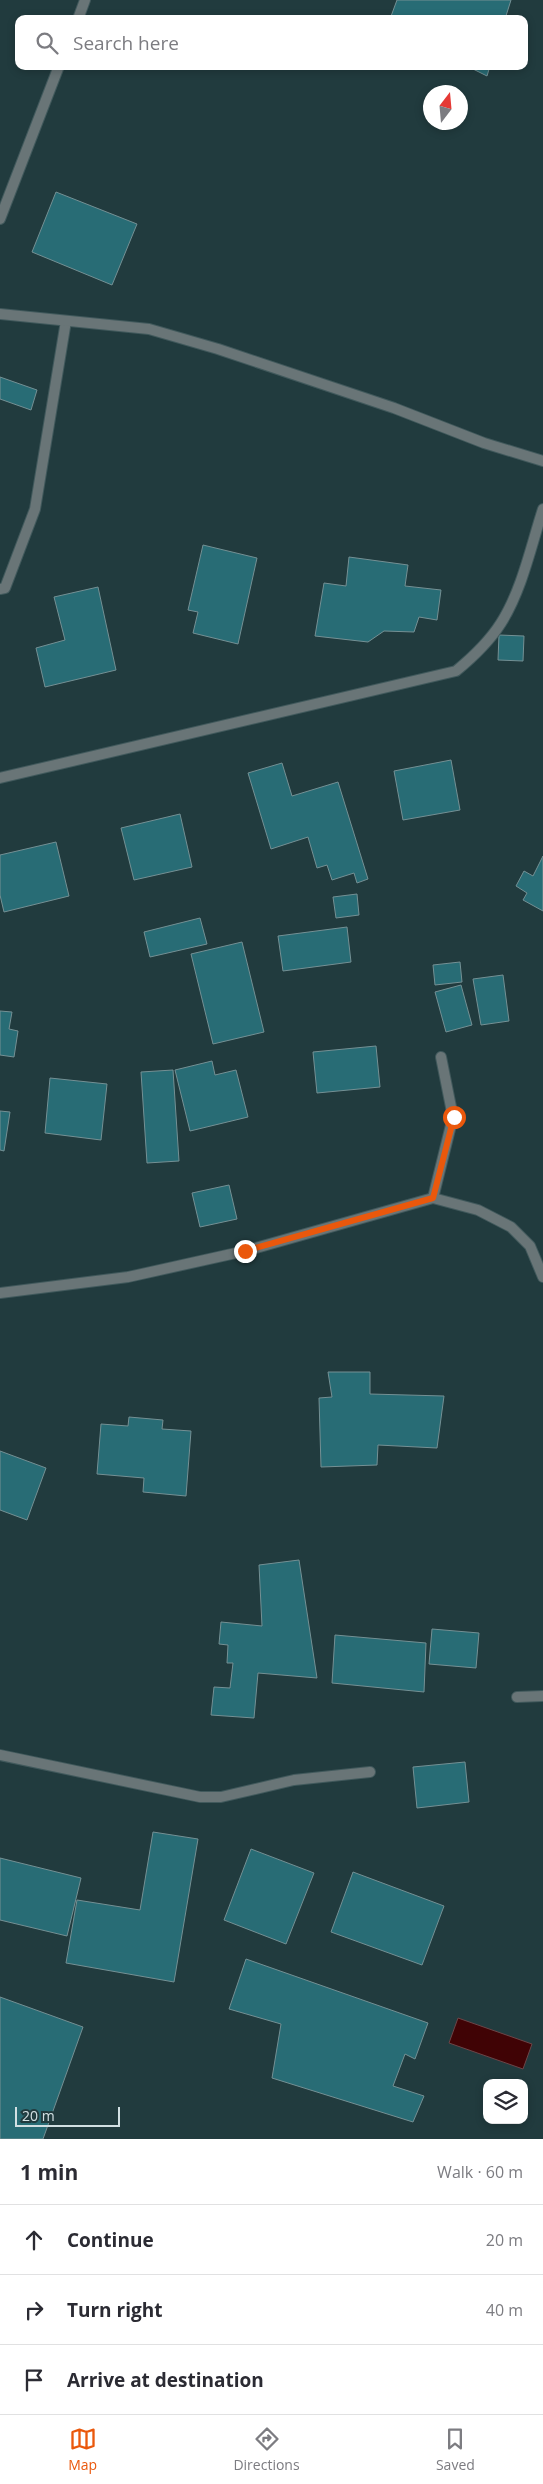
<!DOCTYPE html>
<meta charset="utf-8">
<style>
body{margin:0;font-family:"Open Sans",sans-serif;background:#f2f2f3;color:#2b2b33}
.controls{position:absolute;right:15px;bottom:15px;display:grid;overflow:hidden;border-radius:10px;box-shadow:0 2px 8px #0003}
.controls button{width:45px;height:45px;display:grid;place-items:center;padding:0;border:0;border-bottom:1px solid #e1e1e2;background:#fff;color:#2b2b33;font:25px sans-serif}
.compass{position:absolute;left:423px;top:85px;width:45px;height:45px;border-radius:50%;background:#fff;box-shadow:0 2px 8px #0003;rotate:16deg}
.scale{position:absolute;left:15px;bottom:12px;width:105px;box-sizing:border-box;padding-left:5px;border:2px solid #d2e0e3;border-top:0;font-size:14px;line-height:18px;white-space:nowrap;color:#d2e0e3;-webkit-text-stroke:4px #213b3e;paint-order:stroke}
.stop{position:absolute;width:15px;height:15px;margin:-11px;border:4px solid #ea580c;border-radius:50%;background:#fff}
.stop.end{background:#ea580c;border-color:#fff;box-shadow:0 1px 5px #0008}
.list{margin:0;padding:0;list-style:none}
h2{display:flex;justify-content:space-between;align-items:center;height:65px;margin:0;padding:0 20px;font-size:21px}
h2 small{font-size:16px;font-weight:400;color:#7c7c81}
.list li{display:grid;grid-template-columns:32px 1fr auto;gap:15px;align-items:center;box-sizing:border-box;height:70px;padding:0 20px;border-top:1px solid #e1e1e2}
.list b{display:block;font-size:19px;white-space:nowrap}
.list em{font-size:16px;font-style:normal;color:#7c7c81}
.icon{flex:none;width:28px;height:28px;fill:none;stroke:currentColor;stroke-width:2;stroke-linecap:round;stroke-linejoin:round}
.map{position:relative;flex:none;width:543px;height:2139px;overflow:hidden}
.search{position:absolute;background:#fff;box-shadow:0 2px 8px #0003;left:15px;right:15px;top:15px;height:55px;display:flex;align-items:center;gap:12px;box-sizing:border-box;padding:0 18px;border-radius:10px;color:#7c7c81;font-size:19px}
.sheet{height:275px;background:#fff}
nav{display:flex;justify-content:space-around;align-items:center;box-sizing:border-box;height:70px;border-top:1px solid #e1e1e2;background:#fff;font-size:14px;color:#7c7c81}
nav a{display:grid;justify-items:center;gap:2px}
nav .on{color:#ea580c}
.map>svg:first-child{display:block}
</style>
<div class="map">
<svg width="543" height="2139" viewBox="0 0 543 2139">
<rect width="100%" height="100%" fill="#213b3e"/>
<path fill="#400305" stroke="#6c4548" d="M 458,2018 L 532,2044 L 523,2069 L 449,2043 Z"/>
<g fill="#286c75" stroke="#749094">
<path d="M 397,0 L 511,0 L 505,19 L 390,19 Z"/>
<path d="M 467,66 L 490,66 L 487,76 Z"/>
<path d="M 56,192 L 137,224 L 112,285 L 32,252 Z"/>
<path d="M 0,377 L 37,390 L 31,410 L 0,399 Z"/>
<path d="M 203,545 L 257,558 L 238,644 L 193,633 L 198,612 L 188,610 Z"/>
<path d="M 349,557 L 408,565 L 405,586 L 441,590 L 437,620 L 419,617 L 414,632 L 384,631 L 368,642 L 315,636 L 324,583 L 346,586 Z"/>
<path d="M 98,587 L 116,670 L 45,687 L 36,648 L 65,640 L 54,597 Z"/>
<path d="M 499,635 L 524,636 L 523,661 L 498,660 Z"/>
<path d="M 451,760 L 460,810 L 403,820 L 394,771 Z"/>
<path d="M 282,763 L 292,796 L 338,782 L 368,879 L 357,883 L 354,873 L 332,880 L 327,865 L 317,868 L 308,837 L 271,849 L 248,773 Z"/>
<path d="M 180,814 L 192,867 L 134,880 L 121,828 Z"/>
<path d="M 56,842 L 69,896 L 4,912 L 0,895 L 0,855 Z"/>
<path d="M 543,856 L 543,911 L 523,900 L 527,893 L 516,886 L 524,871 L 533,876 Z"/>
<path d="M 357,894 L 359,915 L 336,918 L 333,897 Z"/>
<path d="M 200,918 L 207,944 L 150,957 L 144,932 Z"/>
<path d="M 347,927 L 351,962 L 283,971 L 278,936 Z"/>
<path d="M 242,942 L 264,1032 L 213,1044 L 191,954 Z"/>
<path d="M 460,962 L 462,982 L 435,985 L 433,965 Z"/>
<path d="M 503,975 L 509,1021 L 481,1025 L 473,979 Z"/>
<path d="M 461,985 L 472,1025 L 446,1032 L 435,992 Z"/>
<path d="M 0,1011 L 12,1012 L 9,1029 L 18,1031 L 14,1057 L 0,1055 Z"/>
<path d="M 376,1046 L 380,1087 L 317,1093 L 313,1052 Z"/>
<path d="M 212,1061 L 215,1075 L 236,1070 L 248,1117 L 190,1131 L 175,1070 Z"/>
<path d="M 173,1070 L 179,1161 L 147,1163 L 141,1072 Z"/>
<path d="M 50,1078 L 107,1084 L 101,1140 L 45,1133 Z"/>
<path d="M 0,1111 L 10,1112 L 4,1151 L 0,1150 Z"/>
<path d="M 229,1185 L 237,1219 L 200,1227 L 192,1193 Z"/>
<path d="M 328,1372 L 370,1372 L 370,1394 L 444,1396 L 437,1448 L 378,1445 L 377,1465 L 321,1467 L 319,1398 L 332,1397 Z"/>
<path d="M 129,1417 L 163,1420 L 162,1429 L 191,1431 L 186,1496 L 143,1492 L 144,1478 L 97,1474 L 101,1424 L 128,1426 Z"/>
<path d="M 0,1451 L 46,1468 L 27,1520 L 0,1510 Z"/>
<path d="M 299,1560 L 317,1678 L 258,1673 L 254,1718 L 211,1715 L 214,1687 L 230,1688 L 233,1663 L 227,1663 L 228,1645 L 219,1644 L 221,1622 L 262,1626 L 259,1565 Z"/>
<path d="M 432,1629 L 479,1633 L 476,1668 L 429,1664 Z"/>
<path d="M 335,1635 L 426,1643 L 424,1692 L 332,1683 Z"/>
<path d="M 465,1762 L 469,1802 L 417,1808 L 413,1767 Z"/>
<path d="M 153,1832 L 198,1839 L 174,1982 L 66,1963 L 77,1900 L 140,1910 Z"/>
<path d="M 251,1849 L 314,1873 L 286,1944 L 224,1920 Z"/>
<path d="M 0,1858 L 81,1878 L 67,1936 L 0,1920 Z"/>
<path d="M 353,1872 L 444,1906 L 422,1965 L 331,1932 Z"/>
<path d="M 246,1959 L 428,2023 L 415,2059 L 405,2054 L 393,2086 L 424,2096 L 413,2122 L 272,2078 L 281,2024 L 229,2009 Z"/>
<path d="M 0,1997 L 83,2027 L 43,2139 L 0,2139 Z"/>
</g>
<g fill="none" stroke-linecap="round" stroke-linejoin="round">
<defs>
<g id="service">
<path d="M 0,589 L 5,588 L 35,509 L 66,321"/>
<path d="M 433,1198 L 453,1117 L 441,1057"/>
</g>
<g id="minor">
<path d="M 78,19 L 85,0"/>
<path d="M 0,219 L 59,66"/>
<path d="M 0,314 L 149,329 L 218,349 L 394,408 L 484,443 L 543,461"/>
<path d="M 0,778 L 456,671 C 473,657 489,642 501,623 C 522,590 531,546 543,509"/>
<path d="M 0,1293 L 128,1277 L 245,1251 L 433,1198 L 478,1210 L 511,1227 L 530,1246 L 543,1277"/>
<path d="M 517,1697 L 543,1696"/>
<path d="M 0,1755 L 200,1797 L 221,1797 L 294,1780 L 370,1772"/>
</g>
</defs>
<use href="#service" stroke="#41595c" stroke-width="12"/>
<use href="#minor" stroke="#41595c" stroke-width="12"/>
<use href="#service" stroke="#697577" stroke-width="10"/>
<use href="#minor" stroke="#697577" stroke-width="10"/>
</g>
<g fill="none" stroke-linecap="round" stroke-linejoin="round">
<path stroke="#ea580c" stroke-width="6" d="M 245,1251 L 433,1198 L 454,1117"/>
</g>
</svg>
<div class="controls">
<button><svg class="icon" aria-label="layers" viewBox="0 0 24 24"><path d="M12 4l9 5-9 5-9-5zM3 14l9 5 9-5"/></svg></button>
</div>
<svg class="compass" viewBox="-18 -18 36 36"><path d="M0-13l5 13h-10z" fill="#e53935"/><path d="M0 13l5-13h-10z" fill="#7c7c81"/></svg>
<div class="scale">20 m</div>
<div class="stop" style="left:454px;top:1117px"></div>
<div class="stop end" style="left:245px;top:1251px"></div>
<div class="search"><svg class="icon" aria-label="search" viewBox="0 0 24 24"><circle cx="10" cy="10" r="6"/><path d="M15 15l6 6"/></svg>Search here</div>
</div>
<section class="sheet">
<h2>1 min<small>Walk · 60 m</small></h2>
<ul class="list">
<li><svg class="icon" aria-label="ahead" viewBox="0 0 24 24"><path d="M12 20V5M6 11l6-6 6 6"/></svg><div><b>Continue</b></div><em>20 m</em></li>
<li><svg class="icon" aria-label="right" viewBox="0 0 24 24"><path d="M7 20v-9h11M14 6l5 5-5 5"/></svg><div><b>Turn right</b></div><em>40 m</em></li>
<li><svg class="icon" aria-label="arrive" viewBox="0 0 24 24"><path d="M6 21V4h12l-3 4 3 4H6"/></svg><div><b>Arrive at destination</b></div></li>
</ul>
</section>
<nav>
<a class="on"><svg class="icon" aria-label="map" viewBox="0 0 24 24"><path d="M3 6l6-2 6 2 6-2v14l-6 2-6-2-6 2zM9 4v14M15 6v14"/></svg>Map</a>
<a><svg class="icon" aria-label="directions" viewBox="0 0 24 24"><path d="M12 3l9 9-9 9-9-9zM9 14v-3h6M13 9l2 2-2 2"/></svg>Directions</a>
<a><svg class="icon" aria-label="saved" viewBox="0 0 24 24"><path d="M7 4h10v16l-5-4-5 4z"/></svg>Saved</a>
</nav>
